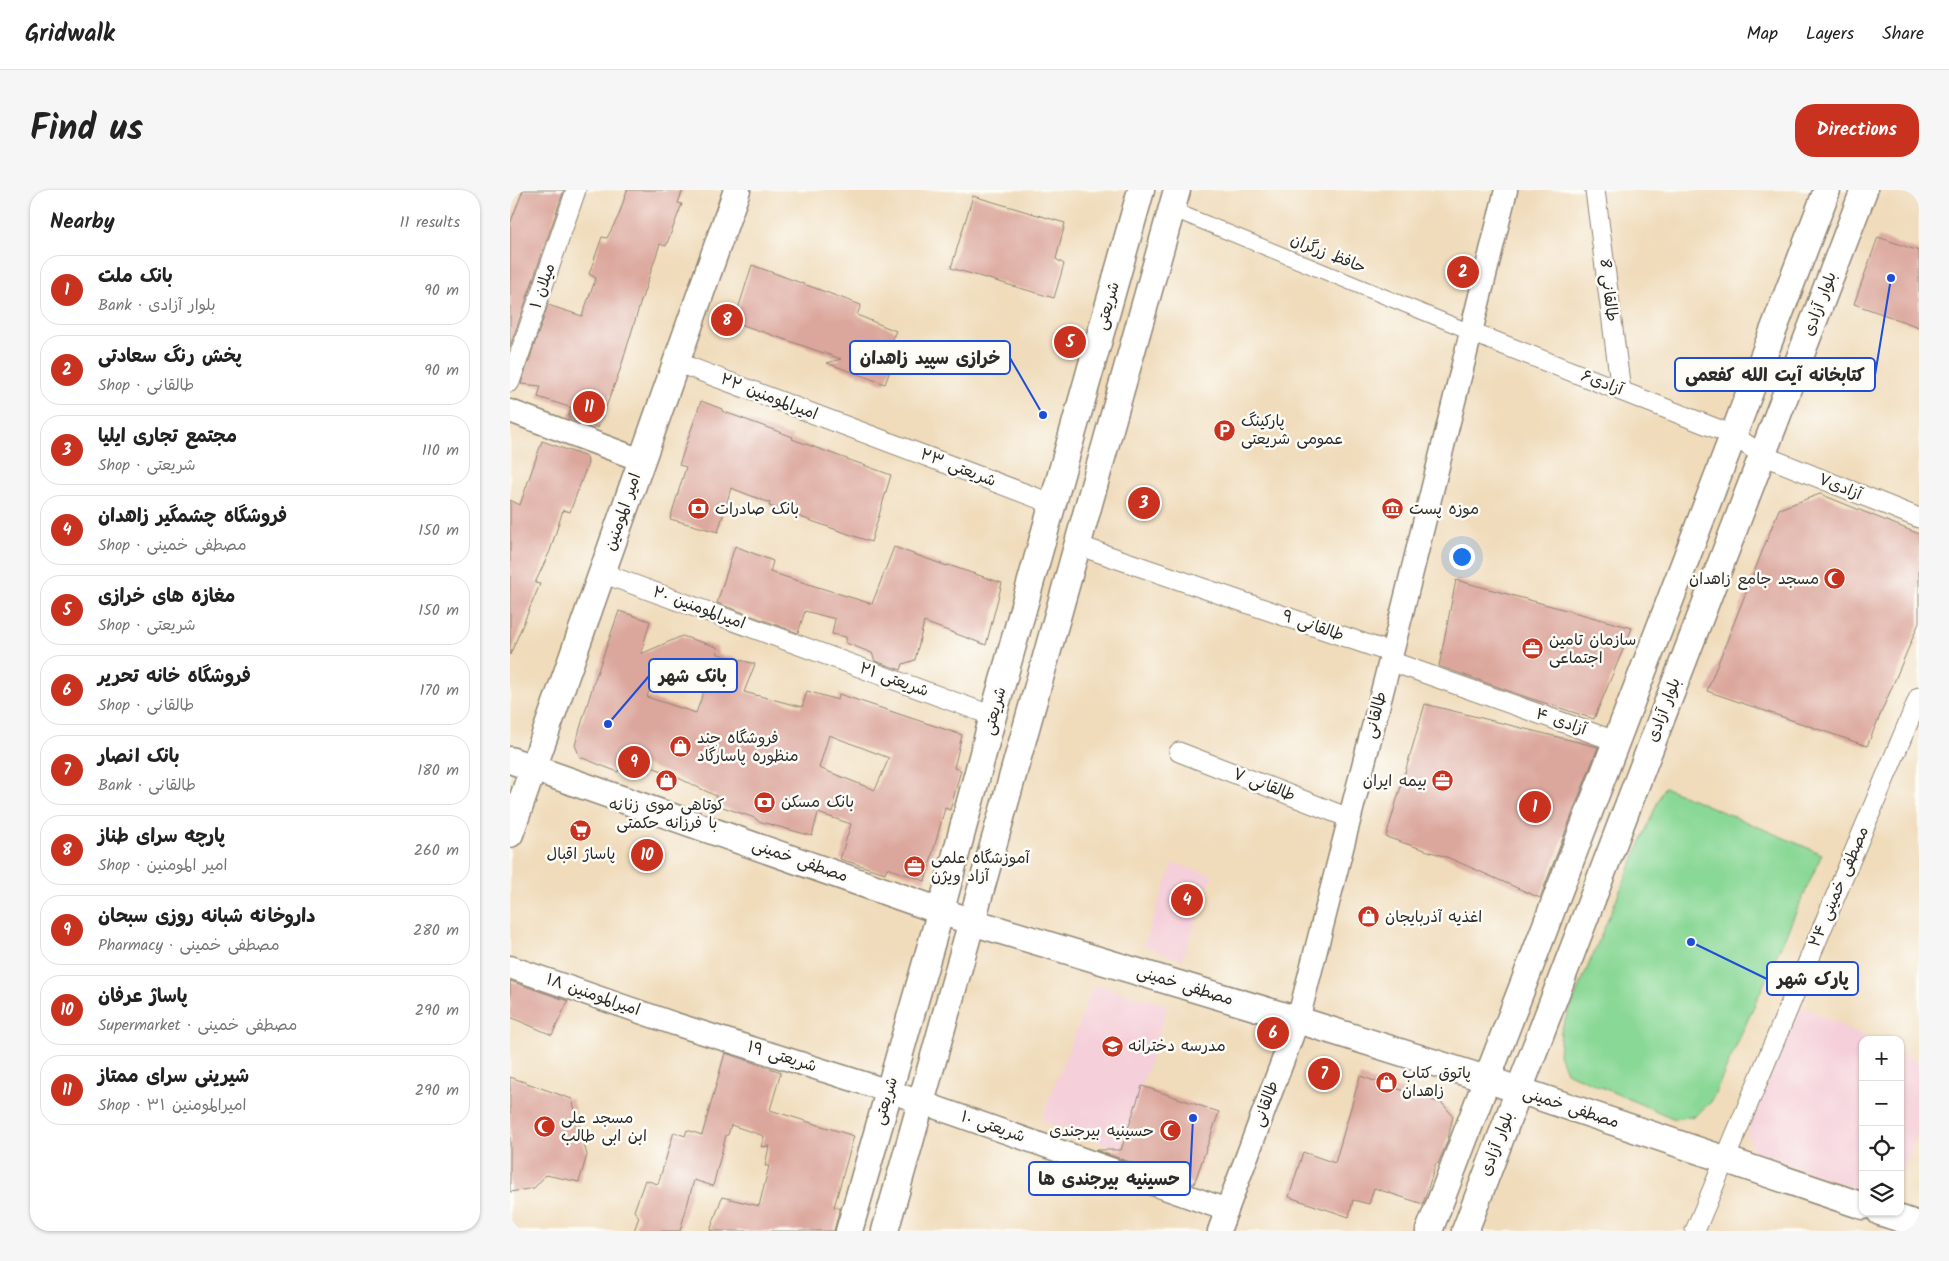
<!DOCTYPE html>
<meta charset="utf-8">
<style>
body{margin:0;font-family:Kalam,"Playpen Sans Arabic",sans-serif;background:#f6f6f6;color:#222}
.controls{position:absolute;right:15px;bottom:15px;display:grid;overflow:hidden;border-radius:10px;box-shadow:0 1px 4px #0004}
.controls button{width:45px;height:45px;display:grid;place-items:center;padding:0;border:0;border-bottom:1px solid #e0e0e0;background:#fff;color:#222;font:25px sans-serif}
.you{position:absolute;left:951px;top:366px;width:18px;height:18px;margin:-12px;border:4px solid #fff;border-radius:50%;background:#1a73e8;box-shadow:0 0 0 8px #1a73e833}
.badge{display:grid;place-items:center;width:32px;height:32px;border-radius:50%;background:#c8321e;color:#fff;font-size:16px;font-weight:700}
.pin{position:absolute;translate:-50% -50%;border:2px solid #fff;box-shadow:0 1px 5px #0006}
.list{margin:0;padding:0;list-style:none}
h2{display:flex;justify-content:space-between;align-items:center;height:65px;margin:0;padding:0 20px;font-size:21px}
h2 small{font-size:16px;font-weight:400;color:#767676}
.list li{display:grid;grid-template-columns:32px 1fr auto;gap:15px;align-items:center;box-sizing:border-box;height:70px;margin:0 10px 10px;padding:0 10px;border:1px solid #e0e0e0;border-radius:20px}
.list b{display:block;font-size:19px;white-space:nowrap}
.list p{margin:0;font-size:16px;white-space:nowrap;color:#767676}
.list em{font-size:16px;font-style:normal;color:#767676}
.icon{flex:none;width:28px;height:28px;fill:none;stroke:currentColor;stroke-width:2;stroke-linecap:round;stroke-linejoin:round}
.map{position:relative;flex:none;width:1409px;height:1041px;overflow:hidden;border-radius:20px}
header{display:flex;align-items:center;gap:30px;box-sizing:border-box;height:70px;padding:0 25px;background:#fff;border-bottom:1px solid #e0e0e0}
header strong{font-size:24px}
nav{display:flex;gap:28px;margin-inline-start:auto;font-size:18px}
.intro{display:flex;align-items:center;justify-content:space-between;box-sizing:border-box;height:120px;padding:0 30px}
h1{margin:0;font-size:35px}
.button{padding:12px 22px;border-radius:20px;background:#c8321e;color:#fff;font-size:18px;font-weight:700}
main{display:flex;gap:30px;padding:0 30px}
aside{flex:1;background:#fff;border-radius:20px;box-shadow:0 1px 4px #0004}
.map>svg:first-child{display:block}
</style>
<header>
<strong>Gridwalk</strong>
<nav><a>Map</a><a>Layers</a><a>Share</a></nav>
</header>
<div class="intro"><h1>Find us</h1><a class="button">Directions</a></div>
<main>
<aside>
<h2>Nearby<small>11 results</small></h2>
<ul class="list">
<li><span class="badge">1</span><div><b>بانک ملت</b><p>Bank · بلوار آزادی</p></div><em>90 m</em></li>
<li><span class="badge">2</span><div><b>پخش رنگ سعادتی</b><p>Shop · طالقانی</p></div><em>90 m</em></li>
<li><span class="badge">3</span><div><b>مجتمع تجاری ایلیا</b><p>Shop · شریعتی</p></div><em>110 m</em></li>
<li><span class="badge">4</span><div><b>فروشگاه چشمگیر زاهدان</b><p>Shop · مصطفی خمینی</p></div><em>150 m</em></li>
<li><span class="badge">5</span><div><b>مغازه های خرازی</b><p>Shop · شریعتی</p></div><em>150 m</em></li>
<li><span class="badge">6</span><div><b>فروشگاه خانه تحریر</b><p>Shop · طالقانی</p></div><em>170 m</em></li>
<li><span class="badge">7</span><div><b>بانک انصار</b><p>Bank · طالقانی</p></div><em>180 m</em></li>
<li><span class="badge">8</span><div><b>پارچه سرای طناز</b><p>Shop · امیر المومنین</p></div><em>260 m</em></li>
<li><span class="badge">9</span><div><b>داروخانه شبانه روزی سبحان</b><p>Pharmacy · مصطفی خمینی</p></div><em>280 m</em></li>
<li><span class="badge">10</span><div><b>پاساژ عرفان</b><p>Supermarket · مصطفی خمینی</p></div><em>290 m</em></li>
<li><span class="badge">11</span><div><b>شیرینی سرای ممتاز</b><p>Shop · امیرالمومنین ۳۱</p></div><em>290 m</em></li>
</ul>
</aside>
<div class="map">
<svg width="1409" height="1041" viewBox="0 0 1409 1041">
<rect width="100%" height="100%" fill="#fdfcf7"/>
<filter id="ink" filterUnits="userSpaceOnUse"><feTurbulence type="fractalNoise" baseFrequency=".02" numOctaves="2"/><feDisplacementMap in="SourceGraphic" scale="10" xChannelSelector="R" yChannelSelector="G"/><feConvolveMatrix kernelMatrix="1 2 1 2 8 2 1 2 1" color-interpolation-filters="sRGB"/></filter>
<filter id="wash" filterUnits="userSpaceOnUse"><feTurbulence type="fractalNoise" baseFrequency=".0096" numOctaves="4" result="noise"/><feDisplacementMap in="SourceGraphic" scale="20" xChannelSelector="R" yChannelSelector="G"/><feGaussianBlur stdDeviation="1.12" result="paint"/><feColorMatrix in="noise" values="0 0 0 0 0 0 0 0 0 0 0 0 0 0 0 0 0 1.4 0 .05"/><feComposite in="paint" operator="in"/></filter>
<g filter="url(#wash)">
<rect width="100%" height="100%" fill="#f0dcbb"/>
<g fill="#f5cfd9">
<path d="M 663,673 L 703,685 L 672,770 L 633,756 Z"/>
<path d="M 584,794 L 658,815 L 611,960 L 531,930 Z"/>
<path d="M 1289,815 L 1363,850 L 1353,850 L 1353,1002 L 1243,960 L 1237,944 Z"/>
<path d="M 1390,863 L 1409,872 L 1409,941 L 1390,986 Z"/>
</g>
<path fill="#8ad896" stroke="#5a8260" d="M 1154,597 L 1312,664 L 1201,912 L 1185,926 L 1165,929 L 1056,882 L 1049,864 L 1051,840 Z"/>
<g id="blocks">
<g fill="#dba69b" fill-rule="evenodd">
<path d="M 13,0 L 54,0 L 0,157 L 0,34 Z"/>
<path d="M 117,0 L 173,0 L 168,13 L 172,14 L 156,56 L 150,54 L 131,111 L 110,180 L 88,238 L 58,227 L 62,218 L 28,207 L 31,196 L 11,194 L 38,115 L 72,126 L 86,88 L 79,84 L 92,47 L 97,48 L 109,25 Z"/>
<path d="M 463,6 L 555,33 L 546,69 L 554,74 L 544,108 L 441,78 Z"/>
<path d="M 1368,47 L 1409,61 L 1409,137 L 1344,114 Z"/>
<path d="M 242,75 L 351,115 L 347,125 L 386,141 L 381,151 L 390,155 L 375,194 L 317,173 L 331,169 L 224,132 Z"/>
<path d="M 191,211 L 212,219 L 212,221 L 283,247 L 282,249 L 381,285 L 361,352 L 259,316 L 260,313 L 221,298 L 208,342 L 160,329 L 176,277 L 169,275 Z"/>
<path d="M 32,251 L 77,267 L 78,273 L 60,322 L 53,320 L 40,361 L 25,393 L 30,394 L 0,465 L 0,310 L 10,315 Z"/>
<path d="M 1310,304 L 1409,344 L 1409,433 L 1357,556 L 1197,501 L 1269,319 Z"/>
<path d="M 225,356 L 263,371 L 260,382 L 362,414 L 384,357 L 437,376 L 438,375 L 492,393 L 476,455 L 414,432 L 405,470 L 393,474 L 391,480 L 365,471 L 362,463 L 336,453 L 336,447 L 322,444 L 325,429 L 295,421 L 288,443 L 207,413 Z"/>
<path d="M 946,390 L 1122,438 L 1084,529 L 1013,506 L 929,476 Z"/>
<path d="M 109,421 L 140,431 L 131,464 L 172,446 L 207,457 L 208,464 L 245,474 L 234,502 L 292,517 L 297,501 L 328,510 L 329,504 L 452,545 L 444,578 L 451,580 L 440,620 L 435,618 L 415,691 L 377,678 L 375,683 L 330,669 L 341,634 L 308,623 L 302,646 L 248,631 L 245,628 L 204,614 L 206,606 L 158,583 L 114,567 L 108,582 L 70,567 L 65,555 L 84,492 ZM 147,478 L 196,495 L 186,523 L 137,507 ZM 319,545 L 379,568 L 365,600 L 309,578 Z"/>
<path d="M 915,514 L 1088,557 L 1030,708 L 939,668 L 876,647 Z"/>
<path d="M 0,791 L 58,811 L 42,845 L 0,827 Z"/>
<path d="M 215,863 L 271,882 L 260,920 L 344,946 L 324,1017 L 330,1018 L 324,1041 L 200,1041 L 212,1007 L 249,1016 L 259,976 L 255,976 L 259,956 L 251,957 L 254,946 L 221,935 L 218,945 L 216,945 L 203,996 L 184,990 L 170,1041 L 124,1041 L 129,1027 L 124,1021 L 135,990 L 148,994 L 164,942 L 175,946 L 177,940 L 192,945 Z"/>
<path d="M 850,886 L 933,914 L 943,926 L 938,949 L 928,974 L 926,973 L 913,1014 L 864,998 L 859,1014 L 843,1010 L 839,1027 L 779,1007 L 793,962 L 825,973 Z"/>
<path d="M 0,887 L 62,909 L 77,965 L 69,992 L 36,985 L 24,998 L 0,1002 Z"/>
<path d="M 632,896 L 709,922 L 684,994 L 585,960 L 611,960 Z"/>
</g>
</g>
</g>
<g filter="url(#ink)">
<use href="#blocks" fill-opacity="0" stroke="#8e8473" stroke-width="1"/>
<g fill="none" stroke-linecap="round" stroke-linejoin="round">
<defs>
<path id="pedestrian" d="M 661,19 L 961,142"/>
<g id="minor">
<path d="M 1085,0 L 1111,201"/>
<path d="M 961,142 L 1223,245 L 1252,265 L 1409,328"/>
<path d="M 166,172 L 543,314"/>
<path d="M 0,192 L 66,0"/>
<path d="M 567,355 L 882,463"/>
<path d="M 92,383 L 483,526"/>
<path d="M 880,471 L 1108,552"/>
<path d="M 669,562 L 839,628"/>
<path d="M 1185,1041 L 1409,507"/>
</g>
<g id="tertiary">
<path d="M 0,221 L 131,270"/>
<path d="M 0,777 L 165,834 L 379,901 L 717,1020"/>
<path d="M 709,1041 L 788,830 L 882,463 L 996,0"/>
</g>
<g id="secondary">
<path d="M 0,570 L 462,732 L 788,830 L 976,889 L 1353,1016"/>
<path d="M 0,644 L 227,0"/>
<path d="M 1370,1022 L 1409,1035"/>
<path d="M 339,1041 L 431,720 L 483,526 L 631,0"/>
<path d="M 375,1041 L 667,0"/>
<path d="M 919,1041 L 1317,0"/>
<path d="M 955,1041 L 1354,0"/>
</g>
</defs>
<use href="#pedestrian" stroke="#8e8473" stroke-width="16"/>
<use href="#minor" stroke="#8e8473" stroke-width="21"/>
<use href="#tertiary" stroke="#8e8473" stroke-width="25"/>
<use href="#secondary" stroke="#8e8473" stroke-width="29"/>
<use href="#pedestrian" stroke="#fff" stroke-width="14"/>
<use href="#minor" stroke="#fff" stroke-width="19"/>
<use href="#tertiary" stroke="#fff" stroke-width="22"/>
<use href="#secondary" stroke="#fff" stroke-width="26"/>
</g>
</g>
<defs>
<symbol id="parking-disc" viewBox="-11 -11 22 22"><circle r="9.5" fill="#c8321e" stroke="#fdfcf7"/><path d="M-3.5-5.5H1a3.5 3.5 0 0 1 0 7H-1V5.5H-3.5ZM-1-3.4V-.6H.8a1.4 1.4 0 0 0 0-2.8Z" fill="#fff"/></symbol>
<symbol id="bank-disc" viewBox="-11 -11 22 22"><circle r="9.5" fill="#c8321e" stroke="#fdfcf7"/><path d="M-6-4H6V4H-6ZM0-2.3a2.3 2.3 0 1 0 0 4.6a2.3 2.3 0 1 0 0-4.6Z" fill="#fff"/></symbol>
<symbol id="museum-disc" viewBox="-11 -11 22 22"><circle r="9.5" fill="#c8321e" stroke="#fdfcf7"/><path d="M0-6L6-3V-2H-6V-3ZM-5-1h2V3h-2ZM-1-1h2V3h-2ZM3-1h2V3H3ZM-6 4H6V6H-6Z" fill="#fff"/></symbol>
<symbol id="mosque-disc" viewBox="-11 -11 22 22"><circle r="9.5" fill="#c8321e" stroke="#fdfcf7"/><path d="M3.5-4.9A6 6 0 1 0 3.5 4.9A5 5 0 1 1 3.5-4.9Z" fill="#fff"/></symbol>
<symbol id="office-disc" viewBox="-11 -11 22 22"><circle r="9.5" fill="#c8321e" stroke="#fdfcf7"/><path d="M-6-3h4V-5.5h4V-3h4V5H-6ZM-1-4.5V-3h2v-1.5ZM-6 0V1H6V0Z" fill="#fff"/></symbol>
<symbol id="shop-disc" viewBox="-11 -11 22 22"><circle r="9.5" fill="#c8321e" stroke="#fdfcf7"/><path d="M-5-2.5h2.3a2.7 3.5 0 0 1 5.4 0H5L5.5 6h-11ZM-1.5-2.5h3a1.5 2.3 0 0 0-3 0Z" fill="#fff"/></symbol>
<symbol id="supermarket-disc" viewBox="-11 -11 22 22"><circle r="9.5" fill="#c8321e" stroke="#fdfcf7"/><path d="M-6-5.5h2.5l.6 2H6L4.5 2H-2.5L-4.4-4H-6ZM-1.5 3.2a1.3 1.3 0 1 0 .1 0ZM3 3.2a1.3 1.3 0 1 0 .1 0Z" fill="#fff"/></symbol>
<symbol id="school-disc" viewBox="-11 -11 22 22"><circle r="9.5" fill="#c8321e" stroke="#fdfcf7"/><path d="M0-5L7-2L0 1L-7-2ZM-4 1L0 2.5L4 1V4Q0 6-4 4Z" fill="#fff"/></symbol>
</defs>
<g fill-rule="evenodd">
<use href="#parking-disc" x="702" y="228" width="25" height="25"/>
<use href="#bank-disc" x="176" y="306" width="25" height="25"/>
<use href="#museum-disc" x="870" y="306" width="25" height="25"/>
<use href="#mosque-disc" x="1312" y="376" width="25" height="25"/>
<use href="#office-disc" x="1010" y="446" width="25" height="25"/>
<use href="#shop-disc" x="158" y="544" width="25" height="25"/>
<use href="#shop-disc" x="144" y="578" width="25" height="25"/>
<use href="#office-disc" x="920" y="578" width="25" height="25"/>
<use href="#bank-disc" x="242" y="600" width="25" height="25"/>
<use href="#supermarket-disc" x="58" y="628" width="25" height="25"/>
<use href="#office-disc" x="392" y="664" width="25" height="25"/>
<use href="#shop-disc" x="846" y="714" width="25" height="25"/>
<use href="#school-disc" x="590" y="844" width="25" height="25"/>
<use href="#shop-disc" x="864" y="880" width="25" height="25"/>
<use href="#mosque-disc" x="22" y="924" width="25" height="25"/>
<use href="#mosque-disc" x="648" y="928" width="25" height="25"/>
</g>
<g text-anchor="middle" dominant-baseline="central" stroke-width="5" stroke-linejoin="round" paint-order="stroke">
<g font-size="16" fill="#2b2b2b" stroke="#fdfcf7">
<text transform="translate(818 64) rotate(22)">حافظ زرگران</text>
<text transform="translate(33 96) rotate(-71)">میلان ۱</text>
<text transform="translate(1098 100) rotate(83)">طالقانی 8</text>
<text transform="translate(1310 114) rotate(-69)">بلوار آزادی</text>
<text transform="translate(598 116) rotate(-74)">شریعتی</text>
<text transform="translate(1092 193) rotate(21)">آزادی۶</text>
<text transform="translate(259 207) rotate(21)">امیرالمومنین ۲۲</text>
<text transform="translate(448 278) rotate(21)">شریعتی ۲۳</text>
<text transform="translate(1330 297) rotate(22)">آزادی۷</text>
<text transform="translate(113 322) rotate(-71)">امیر المومنین</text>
<text transform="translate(189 418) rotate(20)">امیرالمومنین ۲۰</text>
<text transform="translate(803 436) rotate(19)">طالقانی ۹</text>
<text transform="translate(384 490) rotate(20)">شریعتی ۲۱</text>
<text transform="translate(1154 520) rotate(-69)">بلوار آزادی</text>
<text transform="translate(485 521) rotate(-75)">شریعتی</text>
<text transform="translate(866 525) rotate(-76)">طالقانی</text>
<text transform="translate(1051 532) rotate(19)">آزادی ۴</text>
<text transform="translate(754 595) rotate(21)">طالقانی ۷</text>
<text transform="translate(290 671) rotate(19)">مصطفی خمینی</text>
<text transform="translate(1329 697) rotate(-67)">مصطفی خمینی ۲۴</text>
<text transform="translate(675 796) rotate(17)">مصطفی خمینی</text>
<text transform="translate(83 805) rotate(19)">امیرالمومنین ۱۸</text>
<text transform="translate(272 867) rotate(17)">شریعتی ۱۹</text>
<text transform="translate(376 911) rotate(-73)">شریعتی</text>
<text transform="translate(756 914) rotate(-70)">طالقانی</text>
<text transform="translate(1061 918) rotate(18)">مصطفی خمینی</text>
<text transform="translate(483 937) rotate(19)">شریعتی ۱۰</text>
<text transform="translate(987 954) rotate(-69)">بلوار آزادی</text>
</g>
<g font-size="16" fill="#2b2b2b" stroke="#fdfcf7" text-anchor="start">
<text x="731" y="231">پارکینگ<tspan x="731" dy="18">عمومی شریعتی</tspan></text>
<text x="205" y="319">بانک صادرات</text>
<text x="899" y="319">موزه پست</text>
<text x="1309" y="389" text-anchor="end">مسجد جامع زاهدان</text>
<text x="1039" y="450">سازمان تامین<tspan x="1039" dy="18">اجتماعی</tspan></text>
<text x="187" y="548">فروشگاه چند<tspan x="187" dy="18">منظوره پاسارگاد</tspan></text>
<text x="917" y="591" text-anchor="end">بیمه ایران</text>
<text x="271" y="612">بانک مسکن</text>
<text x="157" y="615" text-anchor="middle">کوتاهی موی زنانە<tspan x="157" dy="18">با فرزانە حکمتی</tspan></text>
<text x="71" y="664" text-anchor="middle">پاساژ اقبال</text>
<text x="421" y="668">آموزشگاه علمی<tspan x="421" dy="18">آزاد ویژن</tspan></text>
<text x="875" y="727">اغذیه آذربایجان</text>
<text x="618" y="856">مدرسه دخترانه</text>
<text x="892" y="883">پاتوق کتاب<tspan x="892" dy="18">زاهدان</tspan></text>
<text x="51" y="928">مسجد علی<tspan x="51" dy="18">ابن ابی طالب</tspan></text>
<text x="644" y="941" text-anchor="end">حسینیه بیرجندی</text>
</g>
</g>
<path fill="none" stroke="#1d4ed8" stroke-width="2" d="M533 225L500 168M1381 88L1365 185M98 534L139 486M1181 752L1257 789M683 928L680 988"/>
<g fill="#1d4ed8" stroke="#fdfcf7" stroke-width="2">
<circle cx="533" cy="225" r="5"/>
<circle cx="1381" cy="88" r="5"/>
<circle cx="98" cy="534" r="5"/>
<circle cx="1181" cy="752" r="5"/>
<circle cx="683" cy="928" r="5"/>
</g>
<g fill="#fdfcf7" stroke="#1d4ed8" stroke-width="2">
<rect x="340" y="151" width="160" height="33" rx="5"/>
<rect x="1165" y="168" width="200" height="33" rx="5"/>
<rect x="139" y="469" width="88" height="33" rx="5"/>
<rect x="1257" y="772" width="91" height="33" rx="5"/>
<rect x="519" y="972" width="161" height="33" rx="5"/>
</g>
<g font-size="18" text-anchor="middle" font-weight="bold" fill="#2b2b2b">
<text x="420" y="174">خرازی سپید زاهدان</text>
<text x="1265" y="191">کتابخانه آیت الله کفعمی</text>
<text x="183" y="492">بانک شهر</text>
<text x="1303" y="795">پارک شهر</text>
<text x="599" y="995">حسینیه بیرجندی ها</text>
</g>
</svg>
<div class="controls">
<button>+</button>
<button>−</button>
<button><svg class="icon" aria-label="locate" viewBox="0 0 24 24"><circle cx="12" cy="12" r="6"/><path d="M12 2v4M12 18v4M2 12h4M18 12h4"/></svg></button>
<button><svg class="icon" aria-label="layers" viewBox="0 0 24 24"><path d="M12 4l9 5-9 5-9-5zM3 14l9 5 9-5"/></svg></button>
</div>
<div class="you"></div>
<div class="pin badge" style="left:1025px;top:617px">1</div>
<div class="pin badge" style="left:953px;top:82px">2</div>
<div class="pin badge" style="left:634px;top:313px">3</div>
<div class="pin badge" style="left:677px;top:710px">4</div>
<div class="pin badge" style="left:560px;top:152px">5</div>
<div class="pin badge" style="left:763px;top:843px">6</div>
<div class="pin badge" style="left:814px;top:884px">7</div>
<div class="pin badge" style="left:217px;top:130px">8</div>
<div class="pin badge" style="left:124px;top:572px">9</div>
<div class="pin badge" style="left:137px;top:665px">10</div>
<div class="pin badge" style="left:79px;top:217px">11</div>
</div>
</main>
